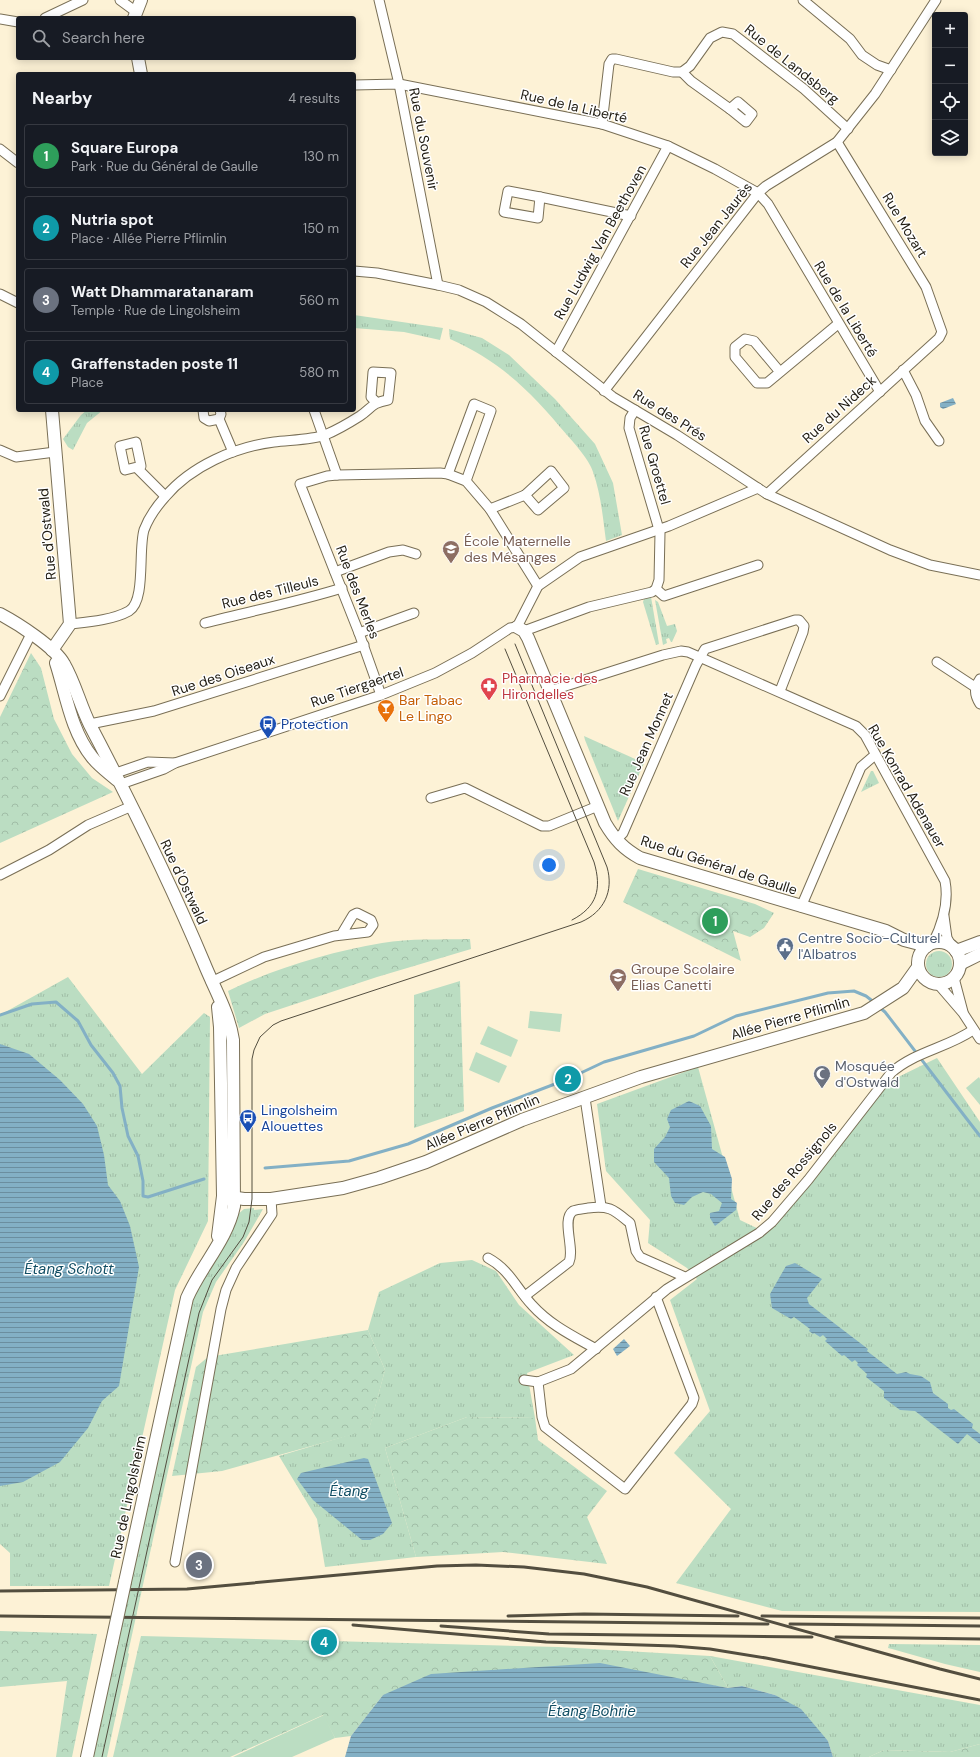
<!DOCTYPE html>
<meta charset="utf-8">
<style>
body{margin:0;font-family:"DM Sans",sans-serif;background:#20242c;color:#f1f3f6}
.controls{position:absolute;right:12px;top:12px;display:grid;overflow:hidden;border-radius:4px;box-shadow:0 2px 10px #0003}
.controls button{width:36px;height:36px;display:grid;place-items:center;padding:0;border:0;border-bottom:1px solid #363941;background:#171b24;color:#f1f3f6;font:20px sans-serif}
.you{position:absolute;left:549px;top:865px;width:14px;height:14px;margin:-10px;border:3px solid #fff;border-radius:50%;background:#1a73e8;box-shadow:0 0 0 6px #1a73e833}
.badge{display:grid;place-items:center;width:26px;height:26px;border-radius:50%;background:#db2777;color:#fff;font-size:13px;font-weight:700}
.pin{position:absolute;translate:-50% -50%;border:2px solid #fff;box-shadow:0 1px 4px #0006}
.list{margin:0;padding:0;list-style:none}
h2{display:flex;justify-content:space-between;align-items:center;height:52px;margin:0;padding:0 16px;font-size:17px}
h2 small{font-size:13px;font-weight:400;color:#9ea1a6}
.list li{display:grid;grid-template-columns:26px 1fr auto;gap:12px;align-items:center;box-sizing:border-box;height:64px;margin:0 8px 8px;padding:0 8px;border:1px solid #363941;border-radius:4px}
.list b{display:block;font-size:15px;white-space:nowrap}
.list p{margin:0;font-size:13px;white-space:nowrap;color:#9ea1a6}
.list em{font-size:13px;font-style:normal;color:#9ea1a6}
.icon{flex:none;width:22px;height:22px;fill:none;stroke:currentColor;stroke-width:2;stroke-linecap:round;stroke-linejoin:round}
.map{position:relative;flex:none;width:980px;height:1757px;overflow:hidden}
.search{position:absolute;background:#171b24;box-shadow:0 2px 10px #0003;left:16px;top:16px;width:340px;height:44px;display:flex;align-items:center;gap:10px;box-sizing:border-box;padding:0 14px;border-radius:4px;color:#9ea1a6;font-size:15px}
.panel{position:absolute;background:#171b24;box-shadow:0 2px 10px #0003;left:16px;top:72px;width:340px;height:340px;border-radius:4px}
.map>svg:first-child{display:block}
</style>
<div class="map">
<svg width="980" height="1757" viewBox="0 0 980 1757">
<defs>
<pattern id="grass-tufts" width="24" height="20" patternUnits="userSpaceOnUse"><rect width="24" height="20" fill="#bbddc2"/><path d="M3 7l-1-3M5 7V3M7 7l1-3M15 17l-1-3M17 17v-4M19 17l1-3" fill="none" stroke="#a0bda6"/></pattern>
<pattern id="forest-crowns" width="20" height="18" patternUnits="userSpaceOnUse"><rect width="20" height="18" fill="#bbddc2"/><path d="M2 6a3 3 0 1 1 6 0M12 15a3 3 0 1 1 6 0" fill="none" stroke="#a0bda6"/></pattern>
<pattern id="water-rules" width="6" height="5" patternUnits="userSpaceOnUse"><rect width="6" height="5" fill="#83b0c5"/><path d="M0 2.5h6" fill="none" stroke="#6b8e9f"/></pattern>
</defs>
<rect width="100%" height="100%" fill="#fdf2d6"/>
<g fill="url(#grass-tufts)">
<path d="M 354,315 L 443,328 L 440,340 L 404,332 L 354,328 Z"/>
<path d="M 449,329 L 482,338 L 509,355 L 555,399 L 595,444 L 613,483 L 622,535 L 606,541 C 603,519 601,494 593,472 C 590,461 575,444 567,435 C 532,393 502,362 450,339 Z"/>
<path d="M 87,410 L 103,410 L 87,423 L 73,450 L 68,447 L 63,439 L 81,415 Z"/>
<path d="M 651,597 L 659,644 L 656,645 L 643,602 L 644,599 Z"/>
<path d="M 655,600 L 658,602 L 667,626 L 675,624 L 677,631 L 672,642 L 671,642 L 669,638 L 666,639 L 667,643 L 663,645 Z"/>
<path d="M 584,736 L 644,763 L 618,821 L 585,740 Z"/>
<path d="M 871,771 L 873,771 L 879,783 L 861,792 Z"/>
<circle cx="939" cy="964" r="13"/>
<path d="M 68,977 L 142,1074 L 204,1013 L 210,1017 L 208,1221 L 175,1290 L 109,1586 L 10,1586 L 10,1553 L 0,1544 L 0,1015 Z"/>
<path d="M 460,981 L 464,1111 L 414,1128 L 414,995 Z"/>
<path d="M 937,1058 L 980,1122 L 980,1612 L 782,1611 L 676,1583 L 731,1509 L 674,1453 L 710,1411 L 670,1300 L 697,1279 L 687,1268 L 648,1243 L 650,1220 L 606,1171 L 597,1104 L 698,1067 L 740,1220 L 767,1233 L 892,1080 Z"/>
<path d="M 254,1208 L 254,1210 L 263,1209 L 244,1242 L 216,1282 L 203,1312 L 128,1653 L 129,1654 L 107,1757 L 92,1757 L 190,1304 L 198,1285 L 237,1215 L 244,1209 Z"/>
<path d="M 472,1260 L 496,1271 L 519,1305 L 574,1355 L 527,1373 L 535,1418 L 467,1417 L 385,1448 L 416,1557 L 325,1567 L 317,1519 L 279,1456 L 369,1429 L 385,1370 L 368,1330 L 379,1292 L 440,1263 Z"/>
<path d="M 889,1644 L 980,1645 L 980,1672 L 945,1664 L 892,1649 L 888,1648 Z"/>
<path d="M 710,1656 L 980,1705 L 980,1744 L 950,1752 L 884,1750 L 869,1757 L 833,1757 L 828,1741 L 775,1695 L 742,1686 L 728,1688 Z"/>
</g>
<g fill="url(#forest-crowns)">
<path d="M 31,653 L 41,668 L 54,719 L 72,754 L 92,778 L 113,792 L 0,843 L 0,717 Z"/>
<path d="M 638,869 L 755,904 L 774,913 L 764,928 L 750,937 L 733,931 L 741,961 L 623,902 Z"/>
<path d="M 470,939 L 471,949 L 377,977 L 265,1014 L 239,1028 L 228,991 C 276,968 329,952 382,943 C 410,938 441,940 470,939 Z"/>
<path d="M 368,1330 L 385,1370 L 369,1430 L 222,1471 L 172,1476 L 196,1367 L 208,1357 Z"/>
<path d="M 467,1417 L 535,1418 L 538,1440 L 607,1491 L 587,1517 L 607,1564 L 503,1552 L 416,1557 L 385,1448 Z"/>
<path d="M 0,1631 L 97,1634 L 72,1757 L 56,1757 L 67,1681 L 0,1687 Z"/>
<path d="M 141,1636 L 559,1647 L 710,1656 L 728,1688 L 704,1684 L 383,1695 L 351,1736 L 335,1738 L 323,1715 L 230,1757 L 113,1757 Z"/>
<path d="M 980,1744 L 980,1757 L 869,1757 L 884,1750 L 950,1752 Z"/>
</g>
<g fill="#bbddc2">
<path d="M 530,1011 L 562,1014 L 560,1032 L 528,1028 Z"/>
<path d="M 488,1026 L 518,1040 L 511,1057 L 480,1044 Z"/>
<path d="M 476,1052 L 507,1066 L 499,1083 L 469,1070 Z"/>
<path d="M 979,1077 L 980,1079 L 980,1105 L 966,1088 Z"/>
<path d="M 324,1715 L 335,1738 L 292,1757 L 233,1757 Z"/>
</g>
<g fill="url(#water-rules)">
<path d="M 953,398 L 956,404 L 943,409 L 940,407 L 940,403 Z"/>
<path d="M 0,1044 L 29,1054 L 60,1080 L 83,1104 L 97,1126 L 104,1155 L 108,1185 L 120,1201 L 130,1226 L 139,1267 L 119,1386 L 102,1401 L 88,1428 L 60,1462 L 23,1482 L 0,1486 Z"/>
<path d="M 689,1101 L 700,1106 L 711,1126 L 712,1149 L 725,1157 L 732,1179 L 731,1199 L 737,1203 L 736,1210 L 715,1226 L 710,1218 L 710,1213 L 719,1211 L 722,1203 L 711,1194 L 703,1192 L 692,1197 L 684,1205 L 675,1203 L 671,1196 L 669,1178 L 654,1162 L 654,1149 L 665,1137 L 670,1127 L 667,1119 L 671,1110 Z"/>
<path d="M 795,1263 L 822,1279 L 807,1298 L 809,1304 L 868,1349 L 867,1351 L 897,1374 L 906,1372 L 910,1374 L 921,1376 L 930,1382 L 933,1393 L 948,1404 L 948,1408 L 951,1410 L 954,1409 L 973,1424 L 972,1428 L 980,1434 L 980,1444 L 967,1434 L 958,1444 L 915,1411 L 900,1410 L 884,1398 L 884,1391 L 866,1377 L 867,1374 L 857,1365 L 858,1363 L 855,1360 L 852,1362 L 844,1355 L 842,1356 L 825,1341 L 827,1339 L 823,1335 L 820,1337 L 814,1333 L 813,1334 L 809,1331 L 810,1329 L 794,1317 L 791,1319 L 772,1308 L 770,1294 L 786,1266 Z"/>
<path d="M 624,1339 L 630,1346 L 617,1356 L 613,1349 Z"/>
<path d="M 364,1458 L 368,1459 L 392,1523 L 383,1534 L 370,1540 L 362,1540 L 313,1500 L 297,1479 L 301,1473 Z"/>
<path d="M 600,1663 L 728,1688 L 742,1686 L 775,1695 L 801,1709 L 828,1741 L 833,1757 L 345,1757 L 351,1736 L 383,1695 L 431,1674 Z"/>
</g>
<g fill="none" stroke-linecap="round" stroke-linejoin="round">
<g stroke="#83b0c5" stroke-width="3">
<path d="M 879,1007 L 885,1012 C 917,1053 948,1095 980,1136"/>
<path d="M 0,1015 L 32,1004 L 56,1002 L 78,1021 L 91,1045 L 113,1073 L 120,1086 L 122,1108 L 128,1136 L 138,1156 L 143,1181 L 143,1196 L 148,1197 L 204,1179"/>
<path d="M 265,1168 L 349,1161 L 408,1144 L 492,1108 L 568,1079 L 604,1062 L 694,1036 L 736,1016 L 828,993 L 854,991 L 866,996 L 875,1003"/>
</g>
<defs>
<g id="street">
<path d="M 120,0 L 135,11"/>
<path d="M 379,0 L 399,84 L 438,285"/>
<path d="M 803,0 L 850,39 L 862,55 L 877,65 L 891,70"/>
<path d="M 45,18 L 83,0"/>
<path d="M 0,19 L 18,22"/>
<path d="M 682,72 L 691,81 L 730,109"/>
<path d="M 354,85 L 399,84 L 602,124 L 668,146 L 715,169 L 758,193 L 768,204 L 880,392"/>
<path d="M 738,102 L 752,114 L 746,122 L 730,109 Z"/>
<path d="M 602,124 L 609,64 L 612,59 L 616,59 L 673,72 L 682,72 L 690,66 L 710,38 L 722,32 L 733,34 L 804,89 L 848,129"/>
<path d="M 0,149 L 18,163"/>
<path d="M 508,191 L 540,197 L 538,218 L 504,212 Z"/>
<path d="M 540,197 L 631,216"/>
<path d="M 354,271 L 377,273 L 438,285 L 459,290 L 486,302 L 521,324 L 613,397 L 677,435 L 767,494 L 890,550 L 930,565 L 980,575"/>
<path d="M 0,294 L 18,303"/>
<path d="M 556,352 L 668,146"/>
<path d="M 903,370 L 916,395 L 925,421 L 939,441"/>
<path d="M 780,372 L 754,341 L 745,339 L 735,347 L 735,357 L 757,383 L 767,383 L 838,324"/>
<path d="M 604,391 L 758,193 L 766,186 L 837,142 L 875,94 L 936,0"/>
<path d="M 203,410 L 204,418 L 209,421 L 219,419 L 221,414 L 220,410"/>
<path d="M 314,410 L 337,475 L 440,473 L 448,474 L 466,481 L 490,509 L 538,586"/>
<path d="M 219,419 L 233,452"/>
<path d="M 136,442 L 141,466 L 125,470 L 120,446 Z"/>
<path d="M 0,450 L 16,457 L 55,452"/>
<path d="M 137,468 L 165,496"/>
<path d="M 551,471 L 564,488 L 538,510 L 525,495 Z"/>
<path d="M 448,474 L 474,404 L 491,411 L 466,481"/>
<path d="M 337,475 L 327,476 L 300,484 L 359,633 L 381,695"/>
<path d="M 767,494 L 939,338 L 942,332 L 926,287 L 837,142"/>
<path d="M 490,509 L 525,495"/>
<path d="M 335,572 L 389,552 L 403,550 L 416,554"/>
<path d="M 656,589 L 664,596 L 758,565"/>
<path d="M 205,623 C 251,611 297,602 342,588"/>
<path d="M 70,624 C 88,622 113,620 129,611 C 146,601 138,550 144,530 C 148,519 157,506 165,497 C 191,466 235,447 274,442 C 288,440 312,440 325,435 C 337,430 349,423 360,416 C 372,408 371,403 388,400 L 391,373 L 373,372 L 371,397 L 376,402"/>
<path d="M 524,631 L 589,607 L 652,592 L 656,589 L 659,580 L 660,533 L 629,428 L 630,418 L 635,410"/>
<path d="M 359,633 L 414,613"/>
<path d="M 937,662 L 975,687"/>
<path d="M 980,679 C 974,688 974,694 980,704"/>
<path d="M 550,691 L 663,655 L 681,651 L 688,652 L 856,726 L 865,735 L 945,881 C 949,902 942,925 933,943"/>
<path d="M 0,696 L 31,634"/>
<path d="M 90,724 L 154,711 L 364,645"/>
<path d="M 116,773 L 148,762 L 175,763"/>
<path d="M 121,784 L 164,769 L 175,763 L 381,695 L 435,673 L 472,653 L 510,628 L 517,627 L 538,586 L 580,557 L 669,526 L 758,488"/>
<path d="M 431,798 L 465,788 L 542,826 L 549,826 L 598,806"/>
<path d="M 616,840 L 623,833 L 696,665 L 705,649 L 795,620 L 799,620 L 804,626 L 803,632 L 780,691"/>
<path d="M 0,875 L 49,850 L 88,825 L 132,806"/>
<path d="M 801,907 L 861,767 L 875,755"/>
<path d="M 944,916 L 947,938 L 952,947"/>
<path d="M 954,978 L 963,1012"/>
<path d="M 211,982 L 264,957 L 334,936 L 368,932 L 373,925 L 371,920 L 357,913 L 353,915 L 341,935"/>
<path d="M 938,984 L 963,1013 L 980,1039"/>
<path d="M 585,1098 L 601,1206"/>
<path d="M 488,1258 C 510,1270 516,1288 532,1305 C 550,1325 573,1336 596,1349"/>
<path d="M 525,1296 L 569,1262 C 575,1249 561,1219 573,1211 C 577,1209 584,1209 588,1208 C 610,1205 614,1210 630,1223 L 636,1251 L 640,1257 L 685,1277"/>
<path d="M 524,1380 L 538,1382 L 571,1369 L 667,1289 L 759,1233 L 772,1222 L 808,1180 L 891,1073 C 914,1052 947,1048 973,1030"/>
<path d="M 538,1382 L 542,1417 L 545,1427 L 625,1489 L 692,1404 L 694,1398 L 656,1297"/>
<path d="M 175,1562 L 221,1309 L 226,1290 L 236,1268 L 272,1214 L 271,1199"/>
</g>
<g id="secondary">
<path d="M 134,18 L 141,0"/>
<path d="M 138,58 L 141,74"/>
<path d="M 0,614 C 17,623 55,647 64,664 C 75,683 80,705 90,725 C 131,803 170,882 204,963 C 214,988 229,1013 233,1040 L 234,1206 C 227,1240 201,1266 187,1298 L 125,1582"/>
<path d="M 517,627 L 524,631 L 528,638 L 605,823 C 615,840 624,849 640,858 L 886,931 L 904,940 L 927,946"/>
<path d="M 52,650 L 70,624 L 52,410"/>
<path d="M 56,663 C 66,694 71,731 92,757 C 99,766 109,773 117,780"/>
<circle cx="939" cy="963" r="21"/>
<path d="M 956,951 L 980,942"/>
<path d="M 960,964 L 980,954"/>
<path d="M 223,1196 L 244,1199 L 271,1199 L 343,1188 L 379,1178 L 426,1162 L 522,1120 L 641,1077 L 864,1013 L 903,988 L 918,967"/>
<path d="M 218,1236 L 223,1196 L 220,1027 L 218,1007"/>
<path d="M 87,1757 L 112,1642"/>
</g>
</defs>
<use href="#street" stroke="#796f56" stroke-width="11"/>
<use href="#secondary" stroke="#796f56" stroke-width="14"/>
<use href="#street" stroke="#fff" stroke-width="9"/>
<use href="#secondary" stroke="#fff" stroke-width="12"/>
<g stroke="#534e3f" stroke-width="1">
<path d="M 505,649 L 594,862 C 602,889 597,907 572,920"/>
<path d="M 102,1757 L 199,1313 L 212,1280 L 243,1237 L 249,1222 L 252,1199 L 252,1059 L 254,1050 L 260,1037 L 273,1025 L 281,1021 L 581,922 C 604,912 614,891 607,867 L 515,644"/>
</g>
<g stroke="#534e3f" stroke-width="3">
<path d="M 0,1591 L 187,1589 L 437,1566 L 476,1565 L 524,1567 L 584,1574 L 647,1587 L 940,1669 L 980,1679"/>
<path d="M 0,1616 L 768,1624"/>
<path d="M 508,1616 L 584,1614 L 738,1616"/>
<path d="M 762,1616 L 980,1618"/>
<path d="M 790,1624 L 980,1626"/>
<path d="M 353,1625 L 546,1642 L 674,1646 L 710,1649 L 766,1658 L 980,1700"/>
<path d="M 441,1626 L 549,1634 L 812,1637"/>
<path d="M 836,1637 L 980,1639"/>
</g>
<defs>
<path id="secondary-bridge" d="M 112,1642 L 125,1582"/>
</defs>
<use href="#secondary-bridge" stroke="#796f56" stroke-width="14" stroke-linecap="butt"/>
<use href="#secondary-bridge" stroke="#fff" stroke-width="12"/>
</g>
<defs>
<symbol id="school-pin" viewBox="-11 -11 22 30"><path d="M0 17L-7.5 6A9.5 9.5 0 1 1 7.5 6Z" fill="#8d6e63" stroke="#fff"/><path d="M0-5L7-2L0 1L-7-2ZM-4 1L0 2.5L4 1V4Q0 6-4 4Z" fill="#fff"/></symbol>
<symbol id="pharmacy-pin" viewBox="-11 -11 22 30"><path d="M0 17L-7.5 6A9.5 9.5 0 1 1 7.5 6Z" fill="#e0444e" stroke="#fff"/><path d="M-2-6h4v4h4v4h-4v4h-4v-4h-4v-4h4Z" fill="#fff"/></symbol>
<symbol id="bar-pin" viewBox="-11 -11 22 30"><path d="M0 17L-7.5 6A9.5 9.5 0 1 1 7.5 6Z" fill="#e8710a" stroke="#fff"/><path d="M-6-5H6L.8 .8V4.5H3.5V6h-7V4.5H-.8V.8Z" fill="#fff"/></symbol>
<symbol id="bus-pin" viewBox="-11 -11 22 30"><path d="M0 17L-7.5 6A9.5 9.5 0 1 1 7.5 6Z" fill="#1a4fb4" stroke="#fff"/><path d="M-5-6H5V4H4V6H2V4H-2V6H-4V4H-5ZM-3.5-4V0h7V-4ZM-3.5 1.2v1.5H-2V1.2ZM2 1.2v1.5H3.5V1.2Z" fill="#fff"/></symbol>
<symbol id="civic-pin" viewBox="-11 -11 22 30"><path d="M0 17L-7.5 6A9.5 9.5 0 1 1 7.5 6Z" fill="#5c6f8a" stroke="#fff"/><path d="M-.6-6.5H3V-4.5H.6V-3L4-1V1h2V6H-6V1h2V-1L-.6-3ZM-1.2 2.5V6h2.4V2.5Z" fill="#fff"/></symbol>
<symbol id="mosque-pin" viewBox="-11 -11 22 30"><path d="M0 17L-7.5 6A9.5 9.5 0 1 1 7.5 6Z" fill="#6b7280" stroke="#fff"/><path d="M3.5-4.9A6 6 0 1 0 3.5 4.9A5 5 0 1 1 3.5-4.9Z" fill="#fff"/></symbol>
</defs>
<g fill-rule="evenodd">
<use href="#school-pin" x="441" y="539" width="20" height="27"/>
<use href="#pharmacy-pin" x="479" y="676" width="20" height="27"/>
<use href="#bar-pin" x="376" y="698" width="20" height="27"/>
<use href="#bus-pin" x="258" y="714" width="20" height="27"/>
<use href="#civic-pin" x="775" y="936" width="20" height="27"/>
<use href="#school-pin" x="608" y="967" width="20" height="27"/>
<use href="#mosque-pin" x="812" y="1064" width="20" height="27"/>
<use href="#bus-pin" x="238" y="1108" width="20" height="27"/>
</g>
<g text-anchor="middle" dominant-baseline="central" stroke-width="3" stroke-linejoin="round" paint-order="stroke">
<g font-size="14" fill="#201c12" stroke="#fff">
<text transform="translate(792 64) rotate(39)">Rue de Landsberg</text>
<text transform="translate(574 106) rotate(13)">Rue de la Liberté</text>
<text transform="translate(424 139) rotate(79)">Rue du Souvenir</text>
<text transform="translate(716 225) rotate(-51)">Rue Jean Jaurès</text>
<text transform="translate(905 225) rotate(59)">Rue Mozart</text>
<text transform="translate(600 242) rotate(-61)">Rue Ludwig Van Beethoven</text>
<text transform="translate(846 309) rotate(59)">Rue de la Liberté</text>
<text transform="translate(839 409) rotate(-42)">Rue du Nideck</text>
<text transform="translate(670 415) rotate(32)">Rue des Prés</text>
<text transform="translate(655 465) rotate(74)">Rue Groettel</text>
<text transform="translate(47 534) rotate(-95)">Rue d'Ostwald</text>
<text transform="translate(270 592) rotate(-14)">Rue des Tilleuls</text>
<text transform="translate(358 592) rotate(69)">Rue des Merles</text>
<text transform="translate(223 675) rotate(-18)">Rue des Oiseaux</text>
<text transform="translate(357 687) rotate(-19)">Rue Tiergaertel</text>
<text transform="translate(646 744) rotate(-66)">Rue Jean Monnet</text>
<text transform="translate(907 786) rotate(60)">Rue Konrad Adenauer</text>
<text transform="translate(719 865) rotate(18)">Rue du Général de Gaulle</text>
<text transform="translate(184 882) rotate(65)">Rue d'Ostwald</text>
<text transform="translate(790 1018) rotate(-16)">Allée Pierre Pflimlin</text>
<text transform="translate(482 1122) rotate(-23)">Allée Pierre Pflimlin</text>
<text transform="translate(794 1171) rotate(-50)">Rue des Rossignols</text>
<text transform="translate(128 1497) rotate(-78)">Rue de Lingolsheim</text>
</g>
<g font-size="14" fill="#785e54" stroke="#fff" text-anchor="start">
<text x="464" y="541">École Maternelle<tspan x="464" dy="16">des Mésanges</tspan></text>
<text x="631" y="969">Groupe Scolaire<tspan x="631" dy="16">Elias Canetti</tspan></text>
</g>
<g font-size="14" fill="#be3a42" stroke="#fff" text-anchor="start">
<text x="502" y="678">Pharmacie des<tspan x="502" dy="16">Hirondelles</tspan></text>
</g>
<g font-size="14" fill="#c56008" stroke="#fff" text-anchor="start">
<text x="399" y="700">Bar Tabac<tspan x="399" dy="16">Le Lingo</tspan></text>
</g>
<g font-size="14" fill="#164399" stroke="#fff" text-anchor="start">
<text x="281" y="724">Protection</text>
<text x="261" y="1110">Lingolsheim<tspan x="261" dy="16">Alouettes</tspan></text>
</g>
<g font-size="14" fill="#4e5e75" stroke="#fff" text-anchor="start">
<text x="798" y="938">Centre Socio-Culturel<tspan x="798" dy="16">l'Albatros</tspan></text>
</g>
<g font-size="14" fill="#5b616d" stroke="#fff" text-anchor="start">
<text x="835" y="1066">Mosquée<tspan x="835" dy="16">d'Ostwald</tspan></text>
</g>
<g font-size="15" font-style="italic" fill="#114e64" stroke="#fff">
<text x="69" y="1269">Étang Schott</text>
<text x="349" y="1491">Étang</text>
<text x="592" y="1711">Étang Bohrie</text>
</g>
</g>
</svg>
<div class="controls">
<button>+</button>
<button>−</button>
<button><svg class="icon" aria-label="locate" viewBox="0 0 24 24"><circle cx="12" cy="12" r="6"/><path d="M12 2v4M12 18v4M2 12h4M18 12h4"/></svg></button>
<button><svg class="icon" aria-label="layers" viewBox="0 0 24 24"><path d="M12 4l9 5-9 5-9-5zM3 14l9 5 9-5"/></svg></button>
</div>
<div class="you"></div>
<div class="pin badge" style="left:715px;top:921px;background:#2e9e5b">1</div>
<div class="pin badge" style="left:568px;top:1079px;background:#0f9aa8">2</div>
<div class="pin badge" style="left:199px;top:1565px;background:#6b7280">3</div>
<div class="pin badge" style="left:324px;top:1642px;background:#0f9aa8">4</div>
<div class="search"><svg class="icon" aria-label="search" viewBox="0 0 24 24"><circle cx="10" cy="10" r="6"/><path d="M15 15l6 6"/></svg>Search here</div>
<section class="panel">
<h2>Nearby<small>4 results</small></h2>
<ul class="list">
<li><span class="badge" style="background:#2e9e5b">1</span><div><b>Square Europa</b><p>Park · Rue du Général de Gaulle</p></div><em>130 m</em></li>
<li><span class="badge" style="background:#0f9aa8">2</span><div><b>Nutria spot</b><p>Place · Allée Pierre Pflimlin</p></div><em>150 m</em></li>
<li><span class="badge" style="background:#6b7280">3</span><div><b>Watt Dhammaratanaram</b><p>Temple · Rue de Lingolsheim</p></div><em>560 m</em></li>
<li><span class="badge" style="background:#0f9aa8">4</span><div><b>Graffenstaden poste 11</b><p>Place</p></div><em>580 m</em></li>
</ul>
</section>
</div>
